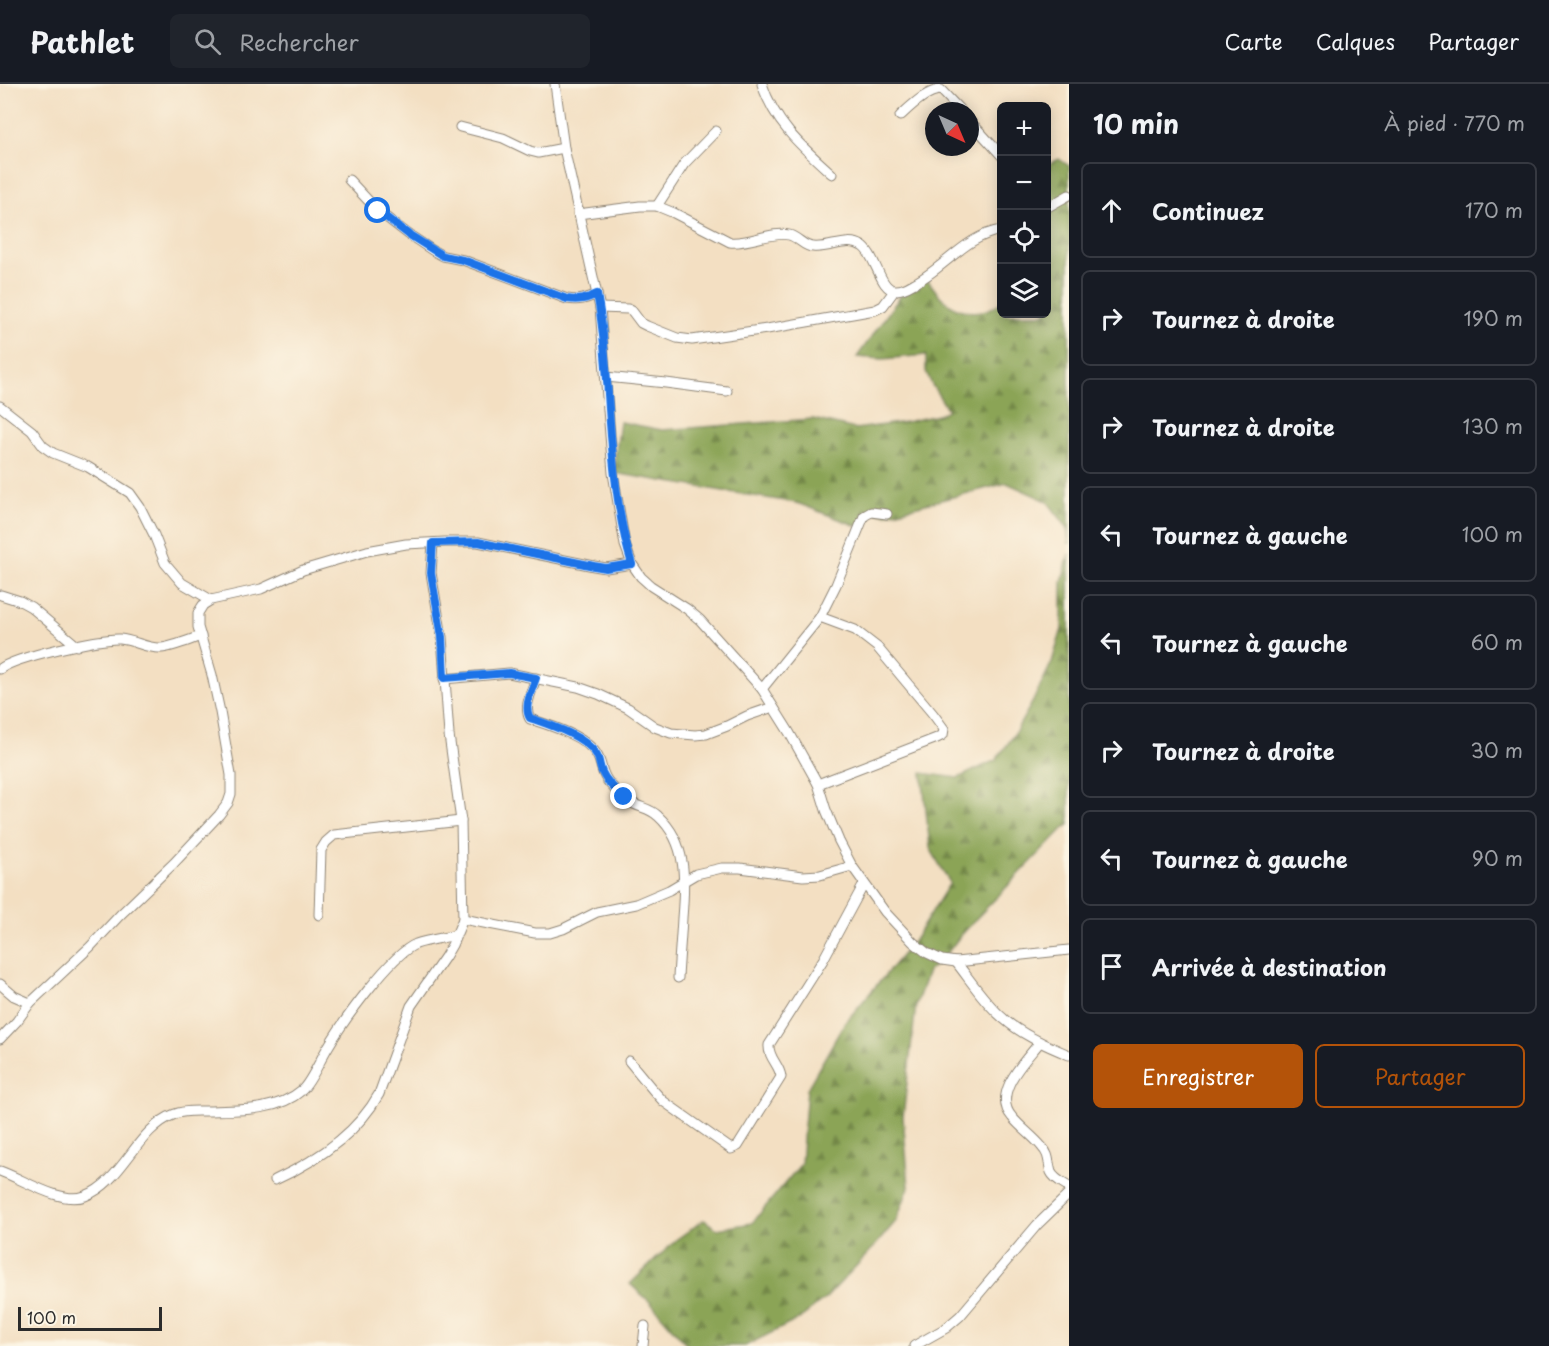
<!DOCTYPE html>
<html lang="fr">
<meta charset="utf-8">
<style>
body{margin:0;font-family:"Playpen Sans",sans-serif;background:#20242c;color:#f1f3f6}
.controls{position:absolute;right:18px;top:18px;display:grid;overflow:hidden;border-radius:9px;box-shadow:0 3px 15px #0003}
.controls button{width:54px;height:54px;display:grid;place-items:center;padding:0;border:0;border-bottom:2px solid #363941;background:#171b24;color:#f1f3f6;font:30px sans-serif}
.compass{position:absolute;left:925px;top:18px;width:54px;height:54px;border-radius:50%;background:#171b24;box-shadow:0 3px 15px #0003;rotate:136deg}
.scale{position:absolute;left:18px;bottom:15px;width:144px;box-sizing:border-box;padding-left:6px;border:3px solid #2b2b2b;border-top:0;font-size:16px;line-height:21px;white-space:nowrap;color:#2b2b2b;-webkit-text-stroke:4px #fcf5e5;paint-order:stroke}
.stop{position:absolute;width:18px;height:18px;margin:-14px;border:4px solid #1a73e8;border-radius:50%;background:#fff}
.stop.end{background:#1a73e8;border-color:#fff;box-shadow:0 2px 6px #0008}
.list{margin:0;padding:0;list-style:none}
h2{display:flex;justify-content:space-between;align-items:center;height:78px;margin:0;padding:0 24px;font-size:26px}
h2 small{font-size:20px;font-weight:400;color:#9ea1a6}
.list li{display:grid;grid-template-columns:39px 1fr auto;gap:18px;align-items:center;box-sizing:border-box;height:96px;margin:0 12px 12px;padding:0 12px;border:2px solid #363941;border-radius:9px}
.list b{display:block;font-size:22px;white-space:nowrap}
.list em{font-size:20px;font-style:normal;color:#9ea1a6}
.actions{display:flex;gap:12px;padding:18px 24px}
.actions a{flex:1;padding:14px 0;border:2px solid #b45309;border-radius:9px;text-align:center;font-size:21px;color:#b45309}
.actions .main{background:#b45309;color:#fff}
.icon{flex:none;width:33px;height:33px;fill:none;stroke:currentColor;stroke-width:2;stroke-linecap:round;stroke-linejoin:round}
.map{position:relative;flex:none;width:1069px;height:1262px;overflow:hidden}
header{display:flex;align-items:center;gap:36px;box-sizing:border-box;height:84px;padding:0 30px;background:#171b24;border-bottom:2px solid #363941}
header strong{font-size:28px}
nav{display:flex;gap:33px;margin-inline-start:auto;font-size:21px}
.search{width:420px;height:54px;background:#20242c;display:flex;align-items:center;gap:15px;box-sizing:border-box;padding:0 21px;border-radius:9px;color:#9ea1a6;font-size:22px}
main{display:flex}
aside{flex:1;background:#171b24}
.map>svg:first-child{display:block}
</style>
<header>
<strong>Pathlet</strong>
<div class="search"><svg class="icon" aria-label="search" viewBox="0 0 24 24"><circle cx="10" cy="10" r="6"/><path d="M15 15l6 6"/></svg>Rechercher</div>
<nav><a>Carte</a><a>Calques</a><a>Partager</a></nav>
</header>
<main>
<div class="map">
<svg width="1069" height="1262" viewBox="0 0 1069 1262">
<defs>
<pattern id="forest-firs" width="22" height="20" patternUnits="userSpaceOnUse" patternTransform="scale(1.5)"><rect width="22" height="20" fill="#8ba456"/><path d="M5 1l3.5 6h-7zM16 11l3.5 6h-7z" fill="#728647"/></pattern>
</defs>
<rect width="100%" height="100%" fill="#fcf5e5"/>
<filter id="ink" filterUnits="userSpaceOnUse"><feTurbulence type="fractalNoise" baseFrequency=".0167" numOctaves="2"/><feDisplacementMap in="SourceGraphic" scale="12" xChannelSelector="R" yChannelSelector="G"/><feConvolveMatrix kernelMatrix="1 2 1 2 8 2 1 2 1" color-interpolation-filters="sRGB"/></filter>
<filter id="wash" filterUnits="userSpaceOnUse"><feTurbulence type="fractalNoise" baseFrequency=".008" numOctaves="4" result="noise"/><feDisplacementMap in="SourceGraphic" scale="24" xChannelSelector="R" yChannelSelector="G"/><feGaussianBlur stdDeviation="1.35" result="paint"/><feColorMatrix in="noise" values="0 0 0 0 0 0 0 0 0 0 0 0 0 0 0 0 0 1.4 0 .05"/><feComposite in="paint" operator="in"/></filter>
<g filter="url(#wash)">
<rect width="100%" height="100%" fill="#f3dfc2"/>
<g fill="url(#forest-firs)" stroke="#5b6840" stroke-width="1.5">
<path d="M 1059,75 L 1069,82 L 1069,460 L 1067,443 L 1047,417 L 1007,399 L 887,430 L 871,428 L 860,443 L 797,419 L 613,389 L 620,338 L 662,346 L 813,335 L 855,345 L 906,338 L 938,331 L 948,326 L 932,301 L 926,287 L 926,271 L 883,275 L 857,273 L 906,204 L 926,194 C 931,200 935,207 941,213 C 957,230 983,233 1001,218 L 1002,230 L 1046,230 L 1047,81 Z"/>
<path d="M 1069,470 L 1069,741 L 1065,743 L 964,847 L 942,876 L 928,887 L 916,921 L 903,1033 L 909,1103 L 896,1137 L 874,1163 L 826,1214 L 799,1235 L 745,1262 L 688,1262 L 650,1218 L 630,1200 L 677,1155 L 704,1136 L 717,1145 L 752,1139 L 801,1080 L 807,1005 L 844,940 L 913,858 L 950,799 L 930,764 L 922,689 L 958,694 L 996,676 L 1012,654 L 1033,617 L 1052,578 L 1062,545 L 1062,498 Z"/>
</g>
</g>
<g filter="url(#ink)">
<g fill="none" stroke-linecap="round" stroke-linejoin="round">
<defs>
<g id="street">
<path d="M 555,0 L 564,64 L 600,224 L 613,389 L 625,461 L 632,480 L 641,493 L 651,502 L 687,525 L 700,536 L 762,605 L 789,648 L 818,700 L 826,726 L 839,757 L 852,782 L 885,828 L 913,858 L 927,869 L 942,876 L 956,878 L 1069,866"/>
<path d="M 762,0 C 775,40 802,63 832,90"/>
<path d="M 900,32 C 910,23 927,6 941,6 L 961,27"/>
<path d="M 970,37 L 1002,72"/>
<path d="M 460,43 L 503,54 L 530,67 L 538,69 L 564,64"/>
<path d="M 349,96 L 378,127 L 408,150 L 432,166 L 443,172 L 463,176 L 567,215 C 579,217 586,215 597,210"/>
<path d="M 657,122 L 684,80 L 716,47"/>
<path d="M 1046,124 L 1069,111"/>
<path d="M 578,130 L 640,122 L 657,122 L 674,129 L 730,158 C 749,160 772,147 789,151 C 798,153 804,163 813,163 C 829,165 848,153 862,162 C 876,170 880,208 896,206 C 902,206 908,203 913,200 C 944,185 966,151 1002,146"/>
<path d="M 600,224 L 628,225 L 632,227 L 641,239 L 647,242 L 677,254 L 692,256 L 767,245 L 875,226 L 883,222 L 894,207"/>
<path d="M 606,293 L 666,299 L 727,307"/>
<path d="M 0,322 L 32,347 L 43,362 L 53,369 L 88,383 L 130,409 L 140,423 L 154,451 L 165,479 L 182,499 L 211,516"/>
<path d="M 1,511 L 20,517 L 31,523 L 77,562"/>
<path d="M 0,585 C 15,573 100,554 120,555 C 134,556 147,565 161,564 C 173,563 189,556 201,552"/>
<path d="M 536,594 C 532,607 523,623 530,635 C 549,641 586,652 597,671 C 603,681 600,689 610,700 C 616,707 625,716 634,720 C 642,724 651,725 658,732 C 688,759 685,798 682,834 C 681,854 679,874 678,894"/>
<path d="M 444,595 L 509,589 L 578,603 L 598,610 L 628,624 L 655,643 L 671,649 L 695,651 L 706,650 L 727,642 L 747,632 L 773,623"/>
<path d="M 762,605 L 820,533 L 836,501 L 864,432 L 871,428 L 887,430"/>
<path d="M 818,700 L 937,654 L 943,651 L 944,645 L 933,630 L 877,563 L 855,546 L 820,533"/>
<path d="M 319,831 L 321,766 L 326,758 L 334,751 L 461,737"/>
<path d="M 463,835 L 535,849 L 550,849 L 563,845 L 597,828 L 636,820 L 669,806 L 696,790 L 722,784 L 740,784 L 803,792 L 820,791 L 852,782"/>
<path d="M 956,878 C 971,897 985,919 1004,935 C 1022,951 1047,962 1069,971"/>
<path d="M 0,900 L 14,912 L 30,919"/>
<path d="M 0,955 L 17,937 L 30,919 L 90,863 L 120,831 L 174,779 L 219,731 L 228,719 L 231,710 L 231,691 L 220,628 L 212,591 L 198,543 L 198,529 L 203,521 L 211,516 L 261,505 L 303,486 L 367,467 L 406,460 L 445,458 L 478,458 L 594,482 L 606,484 L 632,480"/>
<path d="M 1040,958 C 1026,976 991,1009 1012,1033 C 1021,1044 1033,1052 1042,1063 C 1050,1071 1048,1079 1051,1088 C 1054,1095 1063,1099 1069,1103"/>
<path d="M 629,977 L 653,1006 L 663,1017 L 731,1065 L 738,1062 L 781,993 C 780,981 768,974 769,961 L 823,876 L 864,800"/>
<path d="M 0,1087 C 23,1095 61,1121 85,1112 C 123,1098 136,1045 175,1030 C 184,1026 196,1027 206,1027 C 238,1026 277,1028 302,1006 C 311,998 321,974 328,963 C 342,939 391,870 416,860 C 428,856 443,854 456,851"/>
<path d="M 275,1096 C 316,1077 357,1050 379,1010 L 411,922 L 445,873 L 452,861 L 463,835 L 461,737 L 449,651 L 442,553 L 431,489 L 433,459"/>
<path d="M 643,1262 L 645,1242"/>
<path d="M 914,1262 L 946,1244 L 960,1232 L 1037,1141 L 1069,1110"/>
</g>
</defs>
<use href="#street" stroke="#8f8576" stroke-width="11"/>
<use href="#street" stroke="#fff" stroke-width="9"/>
</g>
</g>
<g fill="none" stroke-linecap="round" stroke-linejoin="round" filter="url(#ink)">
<path stroke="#1a73e8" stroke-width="8" d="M 378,127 L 408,150 L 443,172 L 463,176 L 567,215 C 579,217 586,215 597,210 C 610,280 607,351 619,422 C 622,442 626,461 632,480 L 606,484 L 594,482 L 478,458 L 433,459 L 431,489 L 442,553 L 444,594 L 509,589 L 536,594 C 532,606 523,623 530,634 C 550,641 585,652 596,670 C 600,676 599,682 602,688 C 606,698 616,706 624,713"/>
</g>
</svg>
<div class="controls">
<button>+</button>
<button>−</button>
<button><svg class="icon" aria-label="locate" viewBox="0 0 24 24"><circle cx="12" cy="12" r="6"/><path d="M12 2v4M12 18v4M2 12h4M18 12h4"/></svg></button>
<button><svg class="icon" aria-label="layers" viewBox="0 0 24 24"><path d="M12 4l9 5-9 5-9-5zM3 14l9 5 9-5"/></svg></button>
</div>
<svg class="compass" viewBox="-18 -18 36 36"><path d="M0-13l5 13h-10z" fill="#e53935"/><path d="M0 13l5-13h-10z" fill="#9ea1a6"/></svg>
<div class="scale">100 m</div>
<div class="stop" style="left:378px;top:127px"></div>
<div class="stop end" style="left:624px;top:713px"></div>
</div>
<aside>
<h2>10 min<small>À pied · 770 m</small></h2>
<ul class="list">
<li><svg class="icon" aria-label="ahead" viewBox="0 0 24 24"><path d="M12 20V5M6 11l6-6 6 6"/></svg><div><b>Continuez</b></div><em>170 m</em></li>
<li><svg class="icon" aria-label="right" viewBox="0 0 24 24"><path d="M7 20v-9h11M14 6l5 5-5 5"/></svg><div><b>Tournez à droite</b></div><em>190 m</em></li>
<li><svg class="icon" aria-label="right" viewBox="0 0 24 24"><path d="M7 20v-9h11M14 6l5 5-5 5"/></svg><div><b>Tournez à droite</b></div><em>130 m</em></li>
<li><svg class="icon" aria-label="left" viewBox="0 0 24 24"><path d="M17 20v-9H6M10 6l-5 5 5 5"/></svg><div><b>Tournez à gauche</b></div><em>100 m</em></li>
<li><svg class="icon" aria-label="left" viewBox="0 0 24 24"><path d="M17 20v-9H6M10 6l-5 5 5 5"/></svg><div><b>Tournez à gauche</b></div><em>60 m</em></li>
<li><svg class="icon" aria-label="right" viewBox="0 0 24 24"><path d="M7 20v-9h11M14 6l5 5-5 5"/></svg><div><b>Tournez à droite</b></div><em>30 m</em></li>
<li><svg class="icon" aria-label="left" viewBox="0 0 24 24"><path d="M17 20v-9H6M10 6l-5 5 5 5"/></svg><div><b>Tournez à gauche</b></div><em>90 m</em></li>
<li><svg class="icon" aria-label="arrive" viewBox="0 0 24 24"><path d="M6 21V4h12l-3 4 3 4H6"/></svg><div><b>Arrivée à destination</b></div></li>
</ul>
<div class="actions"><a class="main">Enregistrer</a><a>Partager</a></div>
</aside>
</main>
